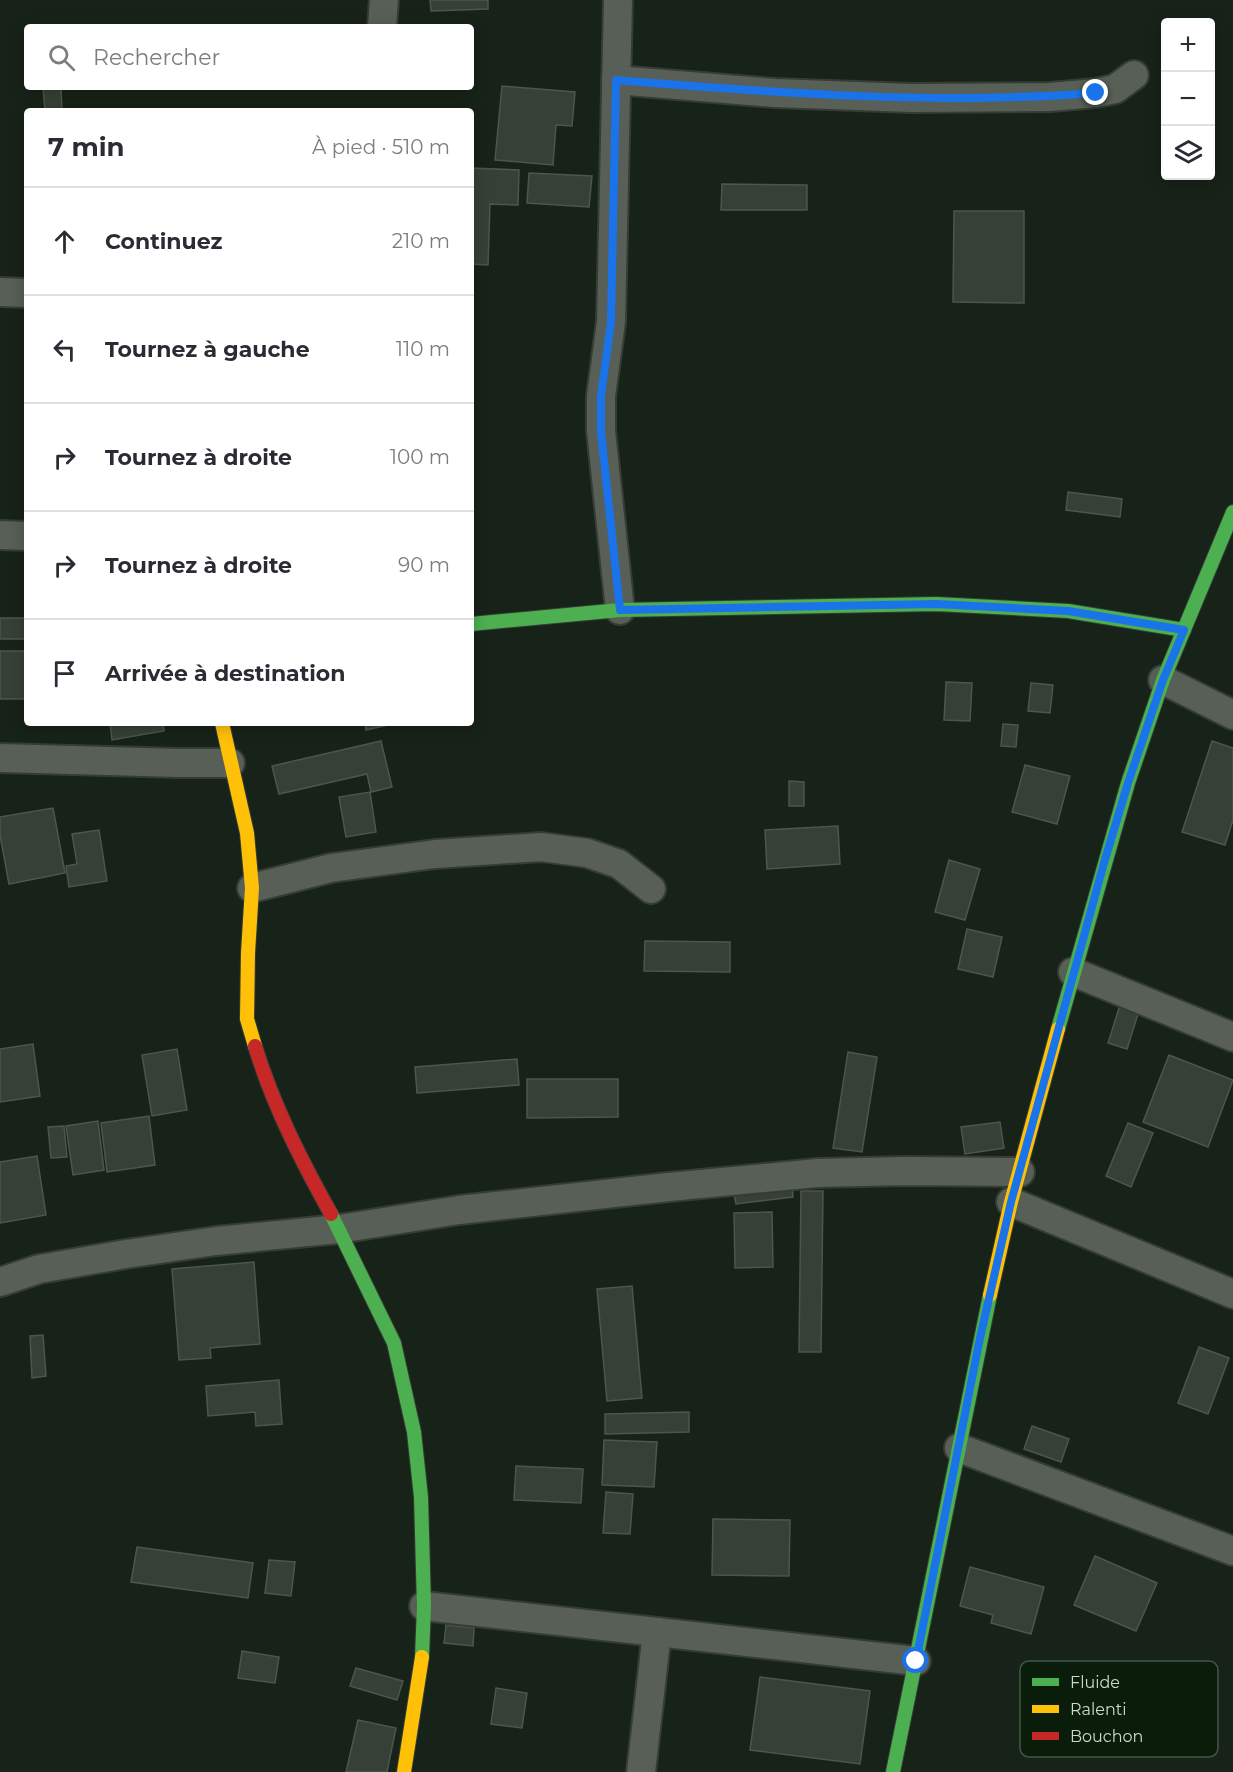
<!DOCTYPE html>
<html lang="fr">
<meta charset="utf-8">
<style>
body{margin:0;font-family:Montserrat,sans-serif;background:#f2f2f3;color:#2b2b33}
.controls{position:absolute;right:18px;top:18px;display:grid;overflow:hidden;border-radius:6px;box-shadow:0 3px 15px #0003}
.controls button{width:54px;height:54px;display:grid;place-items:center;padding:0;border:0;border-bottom:2px solid #e1e1e2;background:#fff;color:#2b2b33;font:30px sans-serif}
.stop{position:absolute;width:18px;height:18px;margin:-14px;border:4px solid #1a73e8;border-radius:50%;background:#fff}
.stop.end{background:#1a73e8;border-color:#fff;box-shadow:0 2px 6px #0008}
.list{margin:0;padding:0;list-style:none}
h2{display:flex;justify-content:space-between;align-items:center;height:78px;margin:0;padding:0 24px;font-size:26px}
h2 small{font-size:20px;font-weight:400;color:#7c7c81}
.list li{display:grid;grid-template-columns:39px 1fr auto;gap:18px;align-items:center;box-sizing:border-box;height:108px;padding:0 24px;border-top:2px solid #e1e1e2}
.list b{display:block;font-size:22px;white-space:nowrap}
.list em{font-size:20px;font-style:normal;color:#7c7c81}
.icon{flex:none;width:33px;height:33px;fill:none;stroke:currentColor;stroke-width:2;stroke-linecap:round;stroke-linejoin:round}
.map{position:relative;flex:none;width:1233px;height:1772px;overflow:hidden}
.search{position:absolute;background:#fff;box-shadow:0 3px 15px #0003;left:24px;top:24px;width:450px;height:66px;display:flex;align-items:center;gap:15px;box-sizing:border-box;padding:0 21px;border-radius:6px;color:#7c7c81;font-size:22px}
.panel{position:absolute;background:#fff;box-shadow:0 3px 15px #0003;left:24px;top:108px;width:450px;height:618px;border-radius:6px}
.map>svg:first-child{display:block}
</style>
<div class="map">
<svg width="1233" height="1772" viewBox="0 0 1233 1772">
<rect width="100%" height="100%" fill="#172218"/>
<g fill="#364036" stroke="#4c564d" stroke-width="1.5">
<path d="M 430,0 L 488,0 L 488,9 L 431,11 Z"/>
<path d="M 502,86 L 575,92 L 572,126 L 556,125 L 553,165 L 495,160 Z"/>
<path d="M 43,87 L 61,87 L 62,111 L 45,111 Z"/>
<path d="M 471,168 L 519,170 L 518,205 L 490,204 L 488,265 L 471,264 Z"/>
<path d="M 529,173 L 592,176 L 589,207 L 527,203 Z"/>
<path d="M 722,184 L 807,185 L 807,210 L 721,210 Z"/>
<path d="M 954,211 L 1024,211 L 1024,303 L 953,302 Z"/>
<path d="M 1068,492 L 1122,499 L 1120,517 L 1066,510 Z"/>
<rect x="0" y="618" width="27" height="21"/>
<rect x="0" y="651" width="27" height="48"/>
<path d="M 946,682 L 972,683 L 970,721 L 944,720 Z"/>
<path d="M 1031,683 L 1053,685 L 1050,713 L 1028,711 Z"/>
<path d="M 110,723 L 163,723 L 164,731 L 112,740 Z"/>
<path d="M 365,723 L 397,723 L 366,730 Z"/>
<path d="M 1003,724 L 1018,725 L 1016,747 L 1001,746 Z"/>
<path d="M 381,741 L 392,787 L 371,792 L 367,774 L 279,794 L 272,766 Z"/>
<path d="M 1212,741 L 1233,748 L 1233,820 L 1225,845 L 1182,832 Z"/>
<path d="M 1025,765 L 1070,776 L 1057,824 L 1012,812 Z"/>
<path d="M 789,781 L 804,782 L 804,806 L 789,806 Z"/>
<path d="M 370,792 L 376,832 L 346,837 L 339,797 Z"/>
<path d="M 53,808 L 65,873 L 9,884 L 0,835 L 0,817 Z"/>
<path d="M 838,826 L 840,864 L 767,869 L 765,830 Z"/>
<path d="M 99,830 L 107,881 L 69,887 L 66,866 L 77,864 L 72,834 Z"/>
<path d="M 949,860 L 980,869 L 965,920 L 935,912 Z"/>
<path d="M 967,929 L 1002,937 L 993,977 L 958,969 Z"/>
<path d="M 645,941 L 730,942 L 730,972 L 644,971 Z"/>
<path d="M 1120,1005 L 1139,1011 L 1127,1049 L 1108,1043 Z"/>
<path d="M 33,1044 L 40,1096 L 0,1102 L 0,1049 Z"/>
<path d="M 177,1049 L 187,1110 L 152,1116 L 142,1055 Z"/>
<path d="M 848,1052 L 877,1057 L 862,1152 L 833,1148 Z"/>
<path d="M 1169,1055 L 1233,1080 L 1208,1147 L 1143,1122 Z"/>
<path d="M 517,1059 L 519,1085 L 417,1093 L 415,1067 Z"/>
<path d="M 527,1079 L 618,1079 L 618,1117 L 527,1118 Z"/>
<path d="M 149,1116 L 155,1165 L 107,1172 L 101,1123 Z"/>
<path d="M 98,1121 L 104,1170 L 73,1175 L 66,1126 Z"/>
<path d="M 1000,1122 L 1004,1148 L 965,1154 L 961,1127 Z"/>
<path d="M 1128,1123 L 1153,1133 L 1131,1187 L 1106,1176 Z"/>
<path d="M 64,1126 L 67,1157 L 51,1158 L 48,1127 Z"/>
<path d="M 37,1156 L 46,1215 L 0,1223 L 0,1162 Z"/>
<path d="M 792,1186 L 793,1197 L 736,1204 L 734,1194 Z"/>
<path d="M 801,1191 L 823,1191 L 821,1352 L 799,1352 Z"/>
<path d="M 772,1212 L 773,1267 L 735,1268 L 734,1213 Z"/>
<path d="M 254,1262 L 260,1344 L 210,1348 L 211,1358 L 179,1360 L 172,1269 Z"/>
<path d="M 632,1286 L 642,1398 L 607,1401 L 597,1289 Z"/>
<path d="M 43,1335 L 46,1376 L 32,1378 L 30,1336 Z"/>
<path d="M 1199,1347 L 1229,1358 L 1208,1414 L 1178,1403 Z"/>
<path d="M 279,1380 L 282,1424 L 256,1426 L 255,1412 L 208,1416 L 206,1386 Z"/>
<path d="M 689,1412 L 689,1432 L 605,1434 L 605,1414 Z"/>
<path d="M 1032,1426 L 1069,1439 L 1061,1462 L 1024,1449 Z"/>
<path d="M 604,1440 L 657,1442 L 654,1487 L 602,1485 Z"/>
<path d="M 516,1466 L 583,1469 L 581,1503 L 514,1500 Z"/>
<path d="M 606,1492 L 633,1494 L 630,1534 L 603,1533 Z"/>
<path d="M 713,1519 L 790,1520 L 789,1576 L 712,1575 Z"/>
<path d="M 137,1547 L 253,1563 L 248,1598 L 131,1582 Z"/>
<path d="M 1095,1556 L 1157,1583 L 1136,1631 L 1074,1605 Z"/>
<path d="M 269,1560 L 295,1562 L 291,1596 L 265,1593 Z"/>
<path d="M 970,1567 L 1044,1587 L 1031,1634 L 991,1623 L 993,1615 L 960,1606 Z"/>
<path d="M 446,1625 L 474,1628 L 473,1646 L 444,1643 Z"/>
<path d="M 242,1651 L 279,1657 L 275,1683 L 238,1678 Z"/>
<path d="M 356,1668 L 403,1681 L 397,1700 L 350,1686 Z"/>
<path d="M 760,1677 L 870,1691 L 860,1764 L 750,1750 Z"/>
<path d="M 496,1688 L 527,1693 L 522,1728 L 491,1724 Z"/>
<path d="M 358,1720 L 396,1728 L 387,1772 L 346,1772 Z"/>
</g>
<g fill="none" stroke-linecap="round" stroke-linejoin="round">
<defs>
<g id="street">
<path d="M 618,0 L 611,322 L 601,396 L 601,431 L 620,610"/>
<path d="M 382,27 L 384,0"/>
<path d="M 616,80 L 775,93 L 911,98 L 1050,97 L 1096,93 L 1115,89 L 1134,75"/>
<path d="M 0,292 L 27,293"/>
<path d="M 0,535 L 27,536"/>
<path d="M 1163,680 L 1233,715"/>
<path d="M 0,758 L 179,763 L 230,763"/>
<path d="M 252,888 L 331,868 L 435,854 L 541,847 L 587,853 L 619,864 L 651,889"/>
<path d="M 1073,972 L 1233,1037"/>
<path d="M 1011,1202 L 1233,1294"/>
<path d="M 0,1282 L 39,1269 L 126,1254 L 216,1241 L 339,1229 L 459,1210 L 669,1187 L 817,1173 L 905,1171 L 1020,1172"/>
<path d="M 959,1448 L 1233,1551"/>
<path d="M 424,1606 L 657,1632 L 641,1772"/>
<path d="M 657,1632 L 916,1661"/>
</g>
<g id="fast">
<path d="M 471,624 L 620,610 L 936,604 L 1068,611 L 1184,630"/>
<path d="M 1058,1029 L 1128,783 L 1163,680 L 1233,512"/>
<path d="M 331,1214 L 394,1343 L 414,1432 L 421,1497 L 424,1606 L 422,1657"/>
<path d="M 893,1772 L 990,1295"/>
</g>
<g id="slow">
<path d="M 222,723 L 247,833 L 252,888 L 248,953 L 247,1019 L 255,1046"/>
<path d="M 990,1295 L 1011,1202 L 1058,1029"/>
<path d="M 404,1772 L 422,1657"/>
</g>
<path id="jam" d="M 255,1046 C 273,1105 301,1160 331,1214"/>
</defs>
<use href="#street" stroke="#343c34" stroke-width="32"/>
<use href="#fast" stroke="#343c34" stroke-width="16"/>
<use href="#slow" stroke="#343c34" stroke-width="16"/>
<use href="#jam" stroke="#343c34" stroke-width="16"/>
<use href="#street" stroke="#575f57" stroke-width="28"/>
<use href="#fast" stroke="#4caf50" stroke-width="14"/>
<use href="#slow" stroke="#ffc107" stroke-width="14"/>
<use href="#jam" stroke="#c62828" stroke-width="14"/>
</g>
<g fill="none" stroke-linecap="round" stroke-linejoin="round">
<path stroke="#1a73e8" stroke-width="8" d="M 916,1661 L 980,1338 L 1011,1202 L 1104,863 L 1128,783 L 1163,680 L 1184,630 L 1068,611 L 936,604 L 620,610 L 601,432 L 601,396 L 611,322 L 616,80 C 776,93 936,105 1096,93"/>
</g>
<rect x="1020" y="1661" width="198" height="96" rx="9" fill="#0a1d0b" stroke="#445545" stroke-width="1.5"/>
<rect x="1032" y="1678" width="27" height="8" fill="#4caf50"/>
<rect x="1032" y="1705" width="27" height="8" fill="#ffc107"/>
<rect x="1032" y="1732" width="27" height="8" fill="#c62828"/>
<g font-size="16" fill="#ccd8cc">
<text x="1070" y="1688">Fluide</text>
<text x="1070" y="1715">Ralenti</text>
<text x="1070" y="1742">Bouchon</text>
</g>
</svg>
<div class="controls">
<button>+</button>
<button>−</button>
<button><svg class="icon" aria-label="layers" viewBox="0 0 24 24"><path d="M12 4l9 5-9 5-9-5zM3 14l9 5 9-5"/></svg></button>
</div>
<div class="stop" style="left:916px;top:1661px"></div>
<div class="stop end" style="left:1096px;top:93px"></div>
<div class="search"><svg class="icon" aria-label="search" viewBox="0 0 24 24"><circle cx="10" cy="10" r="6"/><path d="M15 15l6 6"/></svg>Rechercher</div>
<section class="panel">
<h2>7 min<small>À pied · 510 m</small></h2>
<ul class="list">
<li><svg class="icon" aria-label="ahead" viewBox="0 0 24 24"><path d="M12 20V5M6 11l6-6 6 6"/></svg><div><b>Continuez</b></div><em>210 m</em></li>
<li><svg class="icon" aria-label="left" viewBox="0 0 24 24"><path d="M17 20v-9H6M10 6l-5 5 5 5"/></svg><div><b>Tournez à gauche</b></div><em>110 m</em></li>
<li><svg class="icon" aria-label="right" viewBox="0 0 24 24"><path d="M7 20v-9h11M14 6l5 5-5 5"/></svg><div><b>Tournez à droite</b></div><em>100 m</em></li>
<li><svg class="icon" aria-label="right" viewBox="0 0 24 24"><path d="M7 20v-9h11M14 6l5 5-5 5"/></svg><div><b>Tournez à droite</b></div><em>90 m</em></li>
<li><svg class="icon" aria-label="arrive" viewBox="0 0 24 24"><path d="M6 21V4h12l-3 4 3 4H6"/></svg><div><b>Arrivée à destination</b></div></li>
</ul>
</section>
</div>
